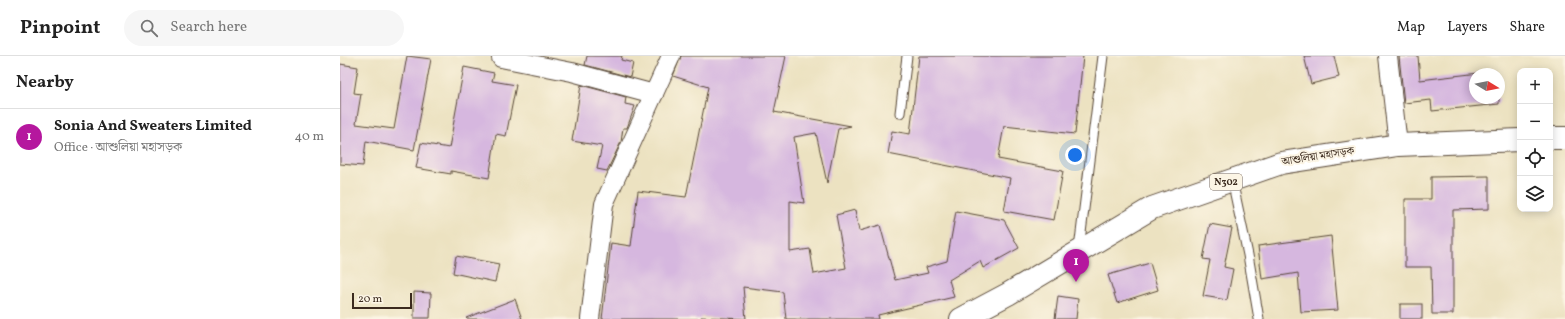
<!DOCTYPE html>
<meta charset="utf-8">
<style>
body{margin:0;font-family:Vollkorn,"Noto Serif Bengali",serif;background:#f6f6f6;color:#222}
.controls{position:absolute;right:12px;top:12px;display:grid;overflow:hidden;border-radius:8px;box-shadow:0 2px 10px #0003}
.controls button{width:36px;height:36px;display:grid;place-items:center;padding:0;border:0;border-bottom:1px solid #e0e0e0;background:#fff;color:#222;font:20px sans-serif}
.compass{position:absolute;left:1129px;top:12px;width:36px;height:36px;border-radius:50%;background:#fff;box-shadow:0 2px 10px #0003;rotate:100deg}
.scale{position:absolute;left:12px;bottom:10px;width:60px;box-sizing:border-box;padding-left:4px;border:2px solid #3b2a1e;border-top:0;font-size:11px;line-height:14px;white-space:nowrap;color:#3b2a1e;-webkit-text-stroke:3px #fcf5e5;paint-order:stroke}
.you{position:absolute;left:735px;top:99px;width:14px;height:14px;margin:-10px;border:3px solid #fff;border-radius:50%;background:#1a73e8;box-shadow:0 0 0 6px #1a73e833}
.badge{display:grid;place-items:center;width:26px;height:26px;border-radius:50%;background:#b5179e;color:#fff;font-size:13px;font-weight:700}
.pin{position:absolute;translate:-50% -33px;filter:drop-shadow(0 1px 2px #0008)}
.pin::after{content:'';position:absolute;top:21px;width:14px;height:12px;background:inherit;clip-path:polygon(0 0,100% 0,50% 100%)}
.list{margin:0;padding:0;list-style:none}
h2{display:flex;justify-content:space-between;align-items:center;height:52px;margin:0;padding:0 16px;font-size:17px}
h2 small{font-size:13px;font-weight:400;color:#767676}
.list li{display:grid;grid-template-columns:26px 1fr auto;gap:12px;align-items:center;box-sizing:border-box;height:56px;padding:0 16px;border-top:1px solid #e0e0e0}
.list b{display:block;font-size:15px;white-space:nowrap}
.list p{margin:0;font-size:13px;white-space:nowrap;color:#767676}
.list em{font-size:13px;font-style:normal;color:#767676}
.icon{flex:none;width:22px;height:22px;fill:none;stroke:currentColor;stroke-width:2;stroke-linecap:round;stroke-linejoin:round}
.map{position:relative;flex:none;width:1225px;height:263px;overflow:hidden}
header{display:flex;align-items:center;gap:24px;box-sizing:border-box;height:56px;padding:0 20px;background:#fff;border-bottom:1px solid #e0e0e0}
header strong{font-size:19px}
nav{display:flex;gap:22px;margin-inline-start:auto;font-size:14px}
.search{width:280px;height:36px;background:#f6f6f6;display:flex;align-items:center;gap:10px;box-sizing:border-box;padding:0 14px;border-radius:22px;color:#767676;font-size:15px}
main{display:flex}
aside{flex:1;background:#fff}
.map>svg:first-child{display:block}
</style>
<header>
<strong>Pinpoint</strong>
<div class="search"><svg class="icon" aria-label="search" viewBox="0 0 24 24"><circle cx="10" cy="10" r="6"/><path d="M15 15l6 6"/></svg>Search here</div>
<nav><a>Map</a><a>Layers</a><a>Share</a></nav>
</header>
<main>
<aside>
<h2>Nearby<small></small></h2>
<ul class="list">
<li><span class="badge">1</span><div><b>Sonia And Sweaters Limited</b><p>Office · আশুলিয়া মহাসড়ক</p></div><em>40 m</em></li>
</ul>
</aside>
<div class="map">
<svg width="1225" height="263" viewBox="0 0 1225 263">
<rect width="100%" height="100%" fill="#fcf5e5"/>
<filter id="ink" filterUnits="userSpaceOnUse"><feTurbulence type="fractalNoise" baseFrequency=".025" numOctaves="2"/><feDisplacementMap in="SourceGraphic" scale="8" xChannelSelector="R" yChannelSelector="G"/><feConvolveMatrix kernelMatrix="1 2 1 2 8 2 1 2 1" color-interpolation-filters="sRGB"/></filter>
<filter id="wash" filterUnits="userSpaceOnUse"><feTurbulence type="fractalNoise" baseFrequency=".012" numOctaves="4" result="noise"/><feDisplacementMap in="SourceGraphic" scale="16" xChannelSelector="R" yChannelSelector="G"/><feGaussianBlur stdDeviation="0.9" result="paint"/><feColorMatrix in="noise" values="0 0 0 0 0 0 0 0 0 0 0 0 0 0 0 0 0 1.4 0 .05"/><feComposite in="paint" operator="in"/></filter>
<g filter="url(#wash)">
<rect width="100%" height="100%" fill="#ece2c1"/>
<g id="blocks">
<g fill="#d6b7df">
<path d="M 67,0 L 91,3 L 74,94 L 26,85 L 23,110 L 0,108 L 0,8 L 18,11 L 14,37 L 21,38 L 16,68 L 54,73 Z"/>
<path d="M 247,0 L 282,0 L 281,4 L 293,7 L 290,21 L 245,9 Z"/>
<path d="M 341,0 L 446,0 L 434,56 L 511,70 L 498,73 L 487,127 L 476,77 L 454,81 L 464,147 L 450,145 L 450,196 L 470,193 L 474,218 L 506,212 L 496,159 L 515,154 L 519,175 L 540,169 L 555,224 L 588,217 L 586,211 L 607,205 L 616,155 L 664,164 L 679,192 L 643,212 L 640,205 L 609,224 L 614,241 L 538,259 L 539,263 L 446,263 L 443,236 L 403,231 L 406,263 L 361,261 L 361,263 L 262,263 L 271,187 L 291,190 L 298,135 L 346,141 L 368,31 L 333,20 Z"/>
<path d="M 579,0 L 743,0 L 735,78 L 664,70 L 658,103 L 723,115 L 714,164 L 664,155 L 670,122 L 548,98 L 552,75 L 570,78 Z"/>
<path d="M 964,0 L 994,0 L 999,21 L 971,28 Z"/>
<path d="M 1059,0 L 1078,0 L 1080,24 L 1156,15 L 1156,18 L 1135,18 L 1135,42 L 1159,42 L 1159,48 L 1092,55 L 1091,44 L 1064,47 Z"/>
<path d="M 124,11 L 154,17 L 152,25 L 176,29 L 166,80 L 156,78 L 149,122 L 111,115 L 111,118 L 76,112 L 81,87 L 109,92 Z"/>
<path d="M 241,29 L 286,41 L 285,48 L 295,50 L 287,72 L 283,72 L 281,86 L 267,115 L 257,113 L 262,90 L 232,85 Z"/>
<path d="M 1149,120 L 1149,153 L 1113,154 L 1113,258 L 1092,258 L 1091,211 L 1065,211 L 1065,143 L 1091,143 L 1091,121 Z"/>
<path d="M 870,168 L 892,172 L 884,211 L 893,213 L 887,244 L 863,240 L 870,204 L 863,203 Z"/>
<path d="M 991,180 L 998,254 L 961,256 L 958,217 L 922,223 L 918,190 Z"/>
<path d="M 116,200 L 159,208 L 155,226 L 113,217 Z"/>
<path d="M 810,207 L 818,234 L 777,247 L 768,219 Z"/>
<path d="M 74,236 L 91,237 L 90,262 L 74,262 Z"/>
<path d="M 718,240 L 738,243 L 736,263 L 715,263 Z"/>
<path d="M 175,243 L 182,263 L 127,263 L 126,262 Z"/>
<rect x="1060" y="248" width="22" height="15"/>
</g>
</g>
</g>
<g filter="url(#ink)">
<use href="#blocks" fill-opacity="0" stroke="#564636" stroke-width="1"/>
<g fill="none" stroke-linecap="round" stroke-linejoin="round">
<defs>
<g id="service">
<path d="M 560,57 L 567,0"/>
<path d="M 892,124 L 908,199 L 919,263"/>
<path d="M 739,193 L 763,0"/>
</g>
<g id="minor">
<path d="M 161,0 L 161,2 L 232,16 L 314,38"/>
<path d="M 1048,0 L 1058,89"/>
<path d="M 250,263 L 264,148 L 331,0"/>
</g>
<g id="trunk">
<path d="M 1210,82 L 1225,82"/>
<path d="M 621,263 L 668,238 L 812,152 L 941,107 L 1058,89 L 1180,84"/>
</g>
</defs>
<use href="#service" stroke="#564636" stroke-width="11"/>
<use href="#minor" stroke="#564636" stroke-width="20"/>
<use href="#trunk" stroke="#564636" stroke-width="24"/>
<use href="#service" stroke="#fff" stroke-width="9"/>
<use href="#minor" stroke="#fff" stroke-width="18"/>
<use href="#trunk" stroke="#fff" stroke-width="22"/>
</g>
</g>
<g text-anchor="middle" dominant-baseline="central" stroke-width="4" stroke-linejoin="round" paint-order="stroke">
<rect fill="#fcf5e5" stroke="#75675a" stroke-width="1" x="870" y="118" width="32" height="16" rx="3"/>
<g font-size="10" font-weight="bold" fill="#3b2a1e">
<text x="886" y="126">N302</text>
</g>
<g font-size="11" fill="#3b2a1e" stroke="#fcf5e5">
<text transform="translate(978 101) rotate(-9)">আশুলিয়া মহাসড়ক</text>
</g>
</g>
</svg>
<div class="controls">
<button>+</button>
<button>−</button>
<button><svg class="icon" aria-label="locate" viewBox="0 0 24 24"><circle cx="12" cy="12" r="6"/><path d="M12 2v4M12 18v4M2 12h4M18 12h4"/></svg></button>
<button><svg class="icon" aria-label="layers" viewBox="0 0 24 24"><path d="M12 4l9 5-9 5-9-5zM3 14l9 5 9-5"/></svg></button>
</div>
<svg class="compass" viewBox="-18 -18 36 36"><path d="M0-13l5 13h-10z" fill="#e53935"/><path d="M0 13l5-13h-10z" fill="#767676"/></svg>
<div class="scale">20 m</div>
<div class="you"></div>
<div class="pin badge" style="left:736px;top:226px">1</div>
</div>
</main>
